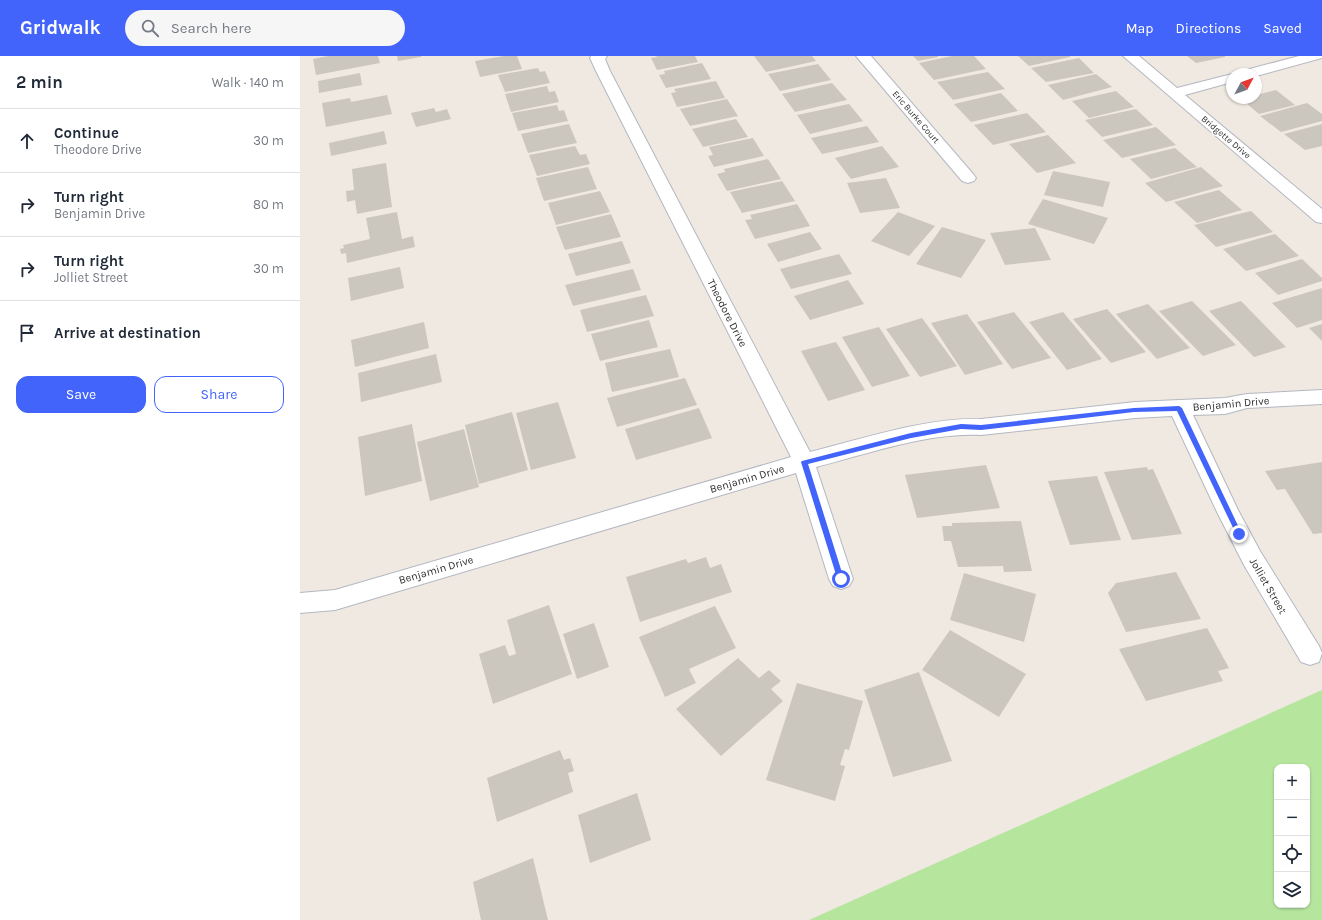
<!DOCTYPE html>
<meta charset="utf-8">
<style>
body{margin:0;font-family:Karla,sans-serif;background:#f6f6f7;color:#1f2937}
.controls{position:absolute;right:12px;bottom:12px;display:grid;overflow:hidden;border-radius:8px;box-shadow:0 1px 3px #0004}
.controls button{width:36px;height:36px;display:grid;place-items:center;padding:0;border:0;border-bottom:1px solid #e0e1e3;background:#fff;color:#1f2937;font:20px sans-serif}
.compass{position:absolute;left:926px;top:12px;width:36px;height:36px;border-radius:50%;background:#fff;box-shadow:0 1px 3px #0004;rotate:49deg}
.stop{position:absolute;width:12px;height:12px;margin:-9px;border:3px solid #4264fb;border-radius:50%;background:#fff}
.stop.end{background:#4264fb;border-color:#fff;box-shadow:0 1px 4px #0008}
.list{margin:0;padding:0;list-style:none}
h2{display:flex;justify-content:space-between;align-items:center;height:52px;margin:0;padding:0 16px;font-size:17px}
h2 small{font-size:13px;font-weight:400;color:#747a83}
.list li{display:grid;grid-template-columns:26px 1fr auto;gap:12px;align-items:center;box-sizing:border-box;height:64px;padding:0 16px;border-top:1px solid #e0e1e3}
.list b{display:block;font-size:15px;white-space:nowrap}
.list p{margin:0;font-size:13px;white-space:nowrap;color:#747a83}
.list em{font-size:13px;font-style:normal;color:#747a83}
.actions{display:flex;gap:8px;padding:12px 16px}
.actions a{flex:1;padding:9px 0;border:1px solid #4264fb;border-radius:12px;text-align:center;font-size:14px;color:#4264fb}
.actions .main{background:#4264fb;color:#fff}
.icon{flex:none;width:22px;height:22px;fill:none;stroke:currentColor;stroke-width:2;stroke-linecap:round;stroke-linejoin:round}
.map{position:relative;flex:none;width:1022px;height:864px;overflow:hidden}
header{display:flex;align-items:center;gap:24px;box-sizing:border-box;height:56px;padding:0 20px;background:#4264fb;color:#fff}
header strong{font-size:19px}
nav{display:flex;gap:22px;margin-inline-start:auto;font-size:14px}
.search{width:280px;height:36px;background:#f6f6f7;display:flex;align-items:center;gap:10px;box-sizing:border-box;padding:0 14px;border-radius:22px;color:#747a83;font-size:15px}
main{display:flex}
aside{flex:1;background:#fff}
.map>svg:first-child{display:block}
</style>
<header>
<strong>Gridwalk</strong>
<div class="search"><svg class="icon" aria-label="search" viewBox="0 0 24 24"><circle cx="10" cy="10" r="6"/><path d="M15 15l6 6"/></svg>Search here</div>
<nav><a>Map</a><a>Directions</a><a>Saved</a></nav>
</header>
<main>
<aside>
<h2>2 min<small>Walk · 140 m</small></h2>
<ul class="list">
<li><svg class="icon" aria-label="ahead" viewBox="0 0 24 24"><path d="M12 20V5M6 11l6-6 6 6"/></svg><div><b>Continue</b><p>Theodore Drive</p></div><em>30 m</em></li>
<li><svg class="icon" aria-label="right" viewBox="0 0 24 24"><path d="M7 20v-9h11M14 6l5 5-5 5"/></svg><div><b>Turn right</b><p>Benjamin Drive</p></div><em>80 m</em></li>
<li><svg class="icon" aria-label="right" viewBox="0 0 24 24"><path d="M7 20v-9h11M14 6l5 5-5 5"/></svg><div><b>Turn right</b><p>Jolliet Street</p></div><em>30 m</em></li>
<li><svg class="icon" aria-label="arrive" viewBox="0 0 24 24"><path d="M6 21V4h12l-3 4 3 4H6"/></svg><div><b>Arrive at destination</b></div></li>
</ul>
<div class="actions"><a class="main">Save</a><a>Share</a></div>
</aside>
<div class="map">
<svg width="1022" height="864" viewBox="0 0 1022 864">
<rect width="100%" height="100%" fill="#efe9e1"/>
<path fill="#b6e59e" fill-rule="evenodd" d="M 1022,634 L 1022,864 L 509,864 ZM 977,711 L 1007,711 L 1007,849 L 977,849 Z"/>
<g fill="#cbc7bf">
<path d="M 28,0 L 78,0 L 80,7 L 16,19 L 13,3 Z"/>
<path d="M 97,0 L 121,0 L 121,1 L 98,5 Z"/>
<path d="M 204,0 L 217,0 L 222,13 L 180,21 L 175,5 Z"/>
<path d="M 356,0 L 395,0 L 398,6 L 357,14 L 351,2 L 357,1 Z"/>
<path d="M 454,0 L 512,0 L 516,5 L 466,16 Z"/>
<path d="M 613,0 L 638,0 L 638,1 L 618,5 Z"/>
<path d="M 652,0 L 674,0 L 686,13 L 634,24 L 619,7 Z"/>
<path d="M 718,0 L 770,0 L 770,1 L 729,10 Z"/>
<path d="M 887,0 L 925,0 L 925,1 L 896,7 Z"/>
<path d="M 779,2 L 794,17 L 746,26 L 731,12 Z"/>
<path d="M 402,7 L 411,23 L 366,32 L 359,19 L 365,18 L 364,15 Z"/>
<path d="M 518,8 L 531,24 L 480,35 L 468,18 Z"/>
<path d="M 238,12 L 240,16 L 245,15 L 250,27 L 205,36 L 198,19 Z"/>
<path d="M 688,16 L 705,33 L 653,44 L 637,26 Z"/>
<path d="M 60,17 L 62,29 L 19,37 L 18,25 Z"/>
<path d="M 796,18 L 812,31 L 763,44 L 748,29 Z"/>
<path d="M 416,25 L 425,42 L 377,51 L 371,37 L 376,36 L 374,33 Z"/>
<path d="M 532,27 L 547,44 L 495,56 L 482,38 Z"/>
<path d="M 247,30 L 249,36 L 255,35 L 259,46 L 211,56 L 205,38 Z"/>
<path d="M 976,34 L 995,49 L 959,58 L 941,43 L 956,42 L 956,39 Z"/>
<path d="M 816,35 L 834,51 L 789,62 L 772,45 Z"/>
<path d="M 701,37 L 718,55 L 671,66 L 654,48 Z"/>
<path d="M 87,39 L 92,58 L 26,71 L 22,47 L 50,42 L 51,46 Z"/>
<path d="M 427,43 L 438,60 L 390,70 L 380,53 Z"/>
<path d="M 1007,47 L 1022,58 L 1022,65 L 981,76 L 960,60 Z"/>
<path d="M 549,48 L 563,65 L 510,78 L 497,59 Z"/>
<path d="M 257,49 L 259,55 L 264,54 L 268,65 L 218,75 L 212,57 Z"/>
<path d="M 134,52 L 136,56 L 147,53 L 151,63 L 116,71 L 111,57 Z"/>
<path d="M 836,53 L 853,69 L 802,81 L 785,64 Z"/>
<path d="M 727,57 L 746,76 L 693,89 L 674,69 Z"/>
<path d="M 436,63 L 448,81 L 403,91 L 392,73 Z"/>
<path d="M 269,68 L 277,87 L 228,97 L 221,78 Z"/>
<path d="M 1022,68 L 1022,90 L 1005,94 L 984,78 Z"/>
<path d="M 567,70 L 579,86 L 522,98 L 511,82 Z"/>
<path d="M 856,71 L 876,89 L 822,102 L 803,84 Z"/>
<path d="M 84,75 L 87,88 L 31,100 L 29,87 Z"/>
<path d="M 748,79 L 776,107 L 737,117 L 709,88 Z"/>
<path d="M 453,82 L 464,100 L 414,111 L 408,100 L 413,99 L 409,91 Z"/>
<path d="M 275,90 L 280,99 L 286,98 L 290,108 L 237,120 L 229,99 Z"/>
<path d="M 582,90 L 599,111 L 551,123 L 535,102 Z"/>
<path d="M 875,92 L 897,111 L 851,123 L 830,103 Z"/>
<path d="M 468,103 L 481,123 L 427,135 L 417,118 L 425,116 L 424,113 Z"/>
<path d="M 86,107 L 92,151 L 57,158 L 55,144 L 47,146 L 46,135 L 54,134 L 52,113 Z"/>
<path d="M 288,111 L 297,133 L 244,145 L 236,122 Z"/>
<path d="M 901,111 L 923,130 L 866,146 L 845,127 Z"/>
<path d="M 753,115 L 810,126 L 803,151 L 744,139 Z"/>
<path d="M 586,122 L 600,152 L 560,157 L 547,127 Z"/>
<path d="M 482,125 L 495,145 L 442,157 L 430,136 Z"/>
<path d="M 919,134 L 942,154 L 897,167 L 874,146 Z"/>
<path d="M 300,135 L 310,156 L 256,169 L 248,147 Z"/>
<path d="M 743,143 L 808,162 L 794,188 L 728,168 Z"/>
<path d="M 497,148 L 510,170 L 455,183 L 445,164 L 452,163 L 450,159 Z"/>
<path d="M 951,155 L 973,176 L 916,191 L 894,169 Z"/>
<path d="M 97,156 L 102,183 L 113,180 L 115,191 L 47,207 L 46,197 L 41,198 L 40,193 L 44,192 L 43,189 L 70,183 L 66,162 Z"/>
<path d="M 598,156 L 635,170 L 609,200 L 571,185 Z"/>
<path d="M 311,158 L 321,181 L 265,194 L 256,171 Z"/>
<path d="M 642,171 L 686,184 L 661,222 L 616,208 Z"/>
<path d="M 735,172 L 751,204 L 705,209 L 690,177 Z"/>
<path d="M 510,176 L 522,193 L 478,206 L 467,188 Z"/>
<path d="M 975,178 L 999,200 L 946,215 L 923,193 Z"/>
<path d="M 322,185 L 331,207 L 276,220 L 268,198 Z"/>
<path d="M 539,198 L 552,218 L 491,233 L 480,213 Z"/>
<path d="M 1002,203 L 1022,222 L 1022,225 L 978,239 L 955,217 Z"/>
<path d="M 100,211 L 104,232 L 51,245 L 48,222 Z"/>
<path d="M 333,213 L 341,234 L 273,250 L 265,229 Z"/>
<path d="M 548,224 L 564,248 L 510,264 L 494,240 Z"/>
<path d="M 1022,232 L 1022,264 L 997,272 L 972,247 Z"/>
<path d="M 346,239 L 354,260 L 287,276 L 280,254 Z"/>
<path d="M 892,245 L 936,289 L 903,300 L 859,255 Z"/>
<path d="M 941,245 L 986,291 L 954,301 L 909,255 Z"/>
<path d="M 848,248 L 890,292 L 857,303 L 816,258 Z"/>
<path d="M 807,253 L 846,296 L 811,307 L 773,263 Z"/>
<path d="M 714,256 L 751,302 L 712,313 L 677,266 Z"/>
<path d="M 763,256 L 802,303 L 767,314 L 729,266 Z"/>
<path d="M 667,258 L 703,308 L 665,319 L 631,267 Z"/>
<path d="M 622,262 L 657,310 L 620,321 L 586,273 Z"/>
<path d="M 349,264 L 358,291 L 300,305 L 291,278 Z"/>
<path d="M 124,266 L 129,292 L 55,311 L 51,284 Z"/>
<path d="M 1022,268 L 1022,285 L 1009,272 Z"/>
<path d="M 579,271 L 610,320 L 572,331 L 542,281 Z"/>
<path d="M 536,286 L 565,334 L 528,345 L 501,295 Z"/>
<path d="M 370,293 L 379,321 L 312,336 L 305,307 Z"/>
<path d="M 136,298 L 142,326 L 61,346 L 58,317 Z"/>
<path d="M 385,322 L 397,349 L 317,371 L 307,342 Z"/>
<path d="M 258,346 L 276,402 L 231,414 L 216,357 Z"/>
<path d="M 399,352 L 412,382 L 336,404 L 325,373 Z"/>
<path d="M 212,356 L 228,414 L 179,428 L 165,369 Z"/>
<path d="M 112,368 L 122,425 L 65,440 L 58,381 Z"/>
<path d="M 164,373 L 179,431 L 130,445 L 117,386 Z"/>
<path d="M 1022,406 L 1022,477 L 1013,478 L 985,433 L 977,434 L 965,415 Z"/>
<path d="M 686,409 L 700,452 L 617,462 L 605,419 Z"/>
<path d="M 847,411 L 848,414 L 853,413 L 882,478 L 832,484 L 804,416 Z"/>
<path d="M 797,420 L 821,484 L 770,489 L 748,425 Z"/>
<path d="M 721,465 L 732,515 L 704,516 L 703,510 L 658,511 L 651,485 L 644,485 L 642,470 L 652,470 L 652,467 Z"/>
<path d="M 406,501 L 410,512 L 421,508 L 432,536 L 340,566 L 326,521 L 386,503 L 388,507 Z"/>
<path d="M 876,516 L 901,563 L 826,576 L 808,537 L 816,527 Z"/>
<path d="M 664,517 L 736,538 L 724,586 L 650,564 Z"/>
<path d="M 249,549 L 272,618 L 193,648 L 179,598 L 205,589 L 209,600 L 216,598 L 207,564 Z"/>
<path d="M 415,550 L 436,592 L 389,613 L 396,627 L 365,641 L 339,581 Z"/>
<path d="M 294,567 L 309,611 L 277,623 L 263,578 Z"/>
<path d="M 907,572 L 929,612 L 918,615 L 923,625 L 846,645 L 819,593 Z"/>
<path d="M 650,574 L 726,618 L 699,661 L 622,614 Z"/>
<path d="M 438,602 L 459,622 L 469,614 L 481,625 L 471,633 L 483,645 L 421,700 L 376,653 Z"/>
<path d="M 619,616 L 652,705 L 593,721 L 564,634 Z"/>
<path d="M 497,627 L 563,645 L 549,694 L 545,693 L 540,709 L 545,710 L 535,745 L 466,724 Z"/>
<path d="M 260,694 L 264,704 L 270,702 L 274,715 L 268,717 L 273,736 L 197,766 L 187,722 Z"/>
<path d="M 337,737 L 351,784 L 290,807 L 278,759 Z"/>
<path d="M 233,802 L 248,864 L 181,864 L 173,826 Z"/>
</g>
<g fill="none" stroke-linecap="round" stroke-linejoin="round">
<defs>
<g id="minor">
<path d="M 291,0 L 307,0 L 305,3 L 310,15 L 510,396 C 562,383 628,361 681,363 L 835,346 L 925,342 L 947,338 L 1022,334 L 1022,348 L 947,352 L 925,358 L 893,359 L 938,454 L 960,495 L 1019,590 L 1022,597 L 1019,606 L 1010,609 L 1001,606 L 944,509 L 917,456 L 872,360 L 835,362 L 681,379 C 629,376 567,398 516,411 L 553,523 L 549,530 L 541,533 L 533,530 L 529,523 L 496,417 L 35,554 L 0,557 L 0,537 L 35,534 L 491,401 L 296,15 L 290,2 Z"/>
<path d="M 556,0 L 571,0 L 674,119 L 676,122 L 674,125 L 668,127 L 662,125 Z"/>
<path d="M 823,0 L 839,0 L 877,32 L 932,18 L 934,18 L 932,18 L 932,26 L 885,39 L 1022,153 L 1022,167 L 1016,166 Z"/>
<path d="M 999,0 L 1022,0 L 1022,2 L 956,20 L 956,18 L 940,18 L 942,15 Z"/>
</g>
</defs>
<use href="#minor" stroke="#b4b7c1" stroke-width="2"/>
<use href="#minor" fill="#fff" fill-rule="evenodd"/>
</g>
<path fill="#4264fb" d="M 879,350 L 882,352 L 942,478 L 941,480 L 937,480 L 877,355 L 834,356 L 681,374 L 661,373 L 611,382 L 508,408 L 544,523 L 543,525 L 538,525 L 501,406 L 502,405 L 611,377 L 661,368 L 681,369 L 834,352 Z"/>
<g text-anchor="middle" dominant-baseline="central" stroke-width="3" stroke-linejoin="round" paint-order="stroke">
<g font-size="9" fill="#2e2e2e" stroke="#fff">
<text transform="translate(616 61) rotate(49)">Eric Burke Court</text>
<text transform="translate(926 81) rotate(40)">Bridgette Drive</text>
</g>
<g font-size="11" fill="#2e2e2e" stroke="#fff">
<text transform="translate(427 257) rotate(63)">Theodore Drive</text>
<text transform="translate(931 348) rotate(-5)">Benjamin Drive</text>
<text transform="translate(447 423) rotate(-16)">Benjamin Drive</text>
<text transform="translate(136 514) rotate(-16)">Benjamin Drive</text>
<text transform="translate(968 530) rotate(60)">Jolliet Street</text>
</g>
</g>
</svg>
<div class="controls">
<button>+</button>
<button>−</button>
<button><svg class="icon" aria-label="locate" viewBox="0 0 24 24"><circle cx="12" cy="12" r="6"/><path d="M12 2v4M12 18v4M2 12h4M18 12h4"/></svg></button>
<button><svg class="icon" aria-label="layers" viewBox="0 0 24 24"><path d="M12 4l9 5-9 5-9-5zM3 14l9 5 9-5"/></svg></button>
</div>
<svg class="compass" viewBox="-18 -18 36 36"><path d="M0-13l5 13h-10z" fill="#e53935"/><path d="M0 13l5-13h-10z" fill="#747a83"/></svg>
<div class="stop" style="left:541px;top:523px"></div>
<div class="stop end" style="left:939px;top:478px"></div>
</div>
</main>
